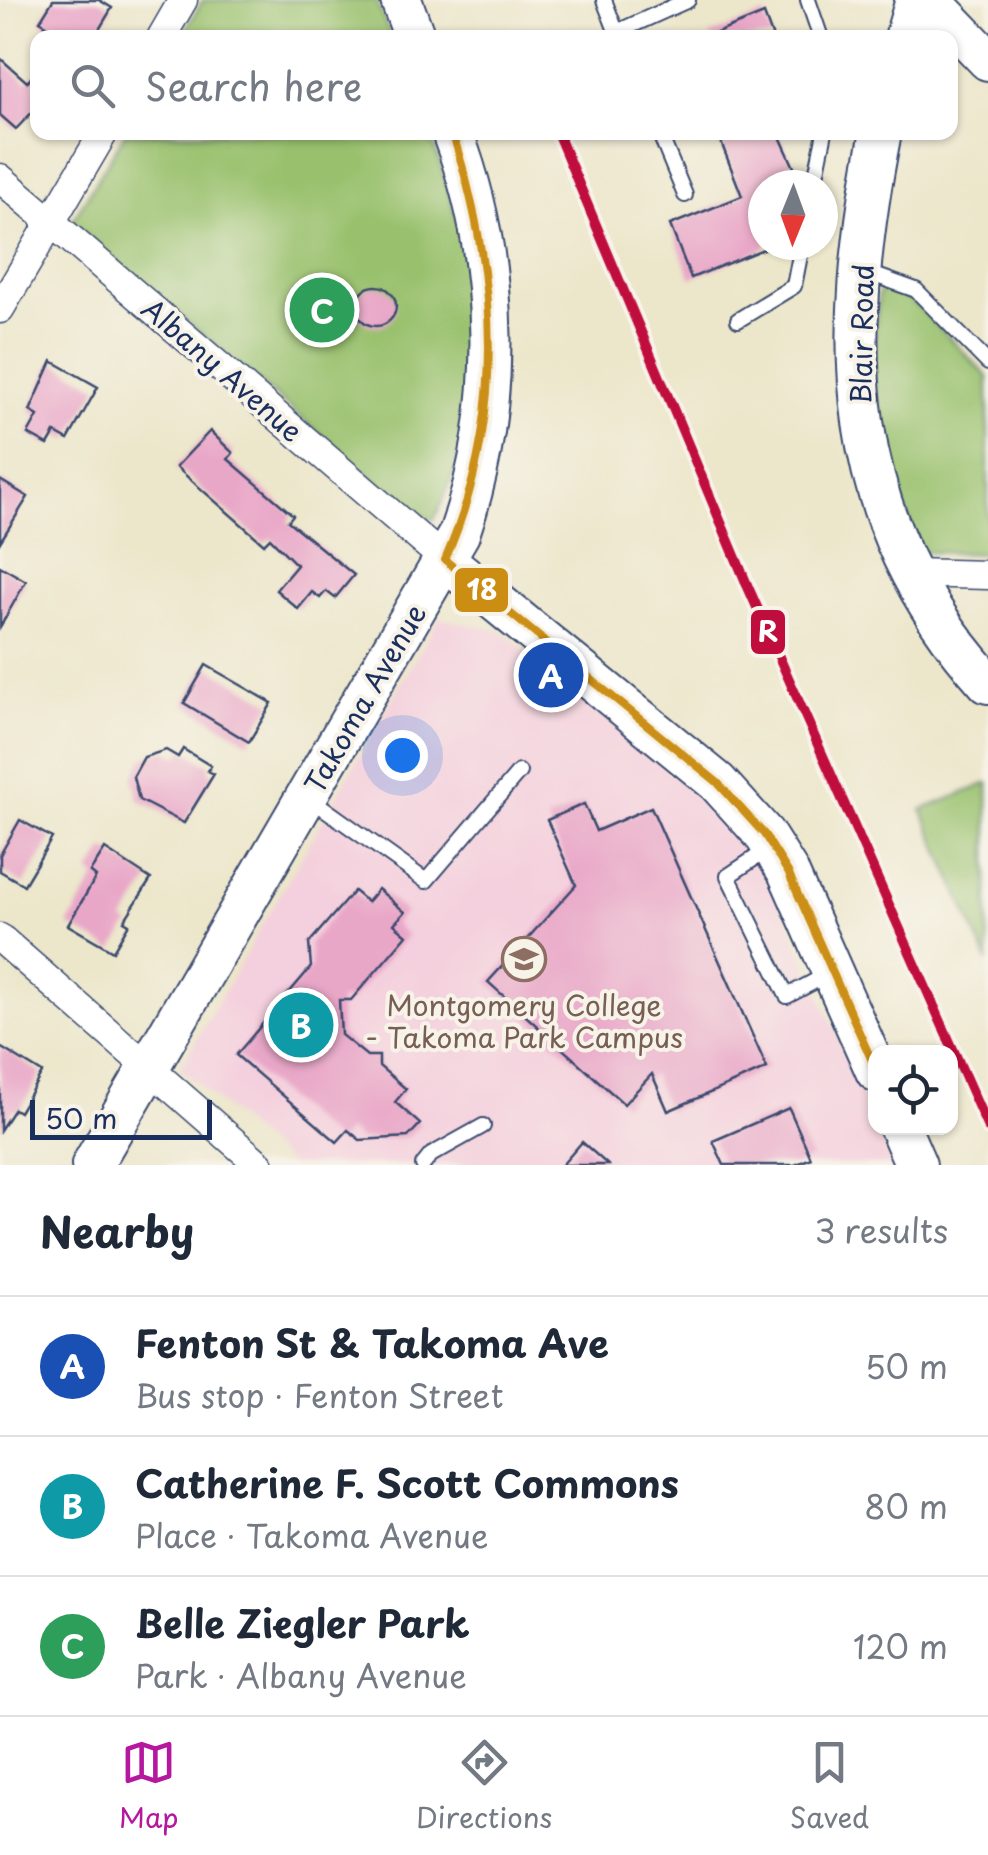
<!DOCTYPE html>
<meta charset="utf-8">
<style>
body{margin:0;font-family:"Playpen Sans",sans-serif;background:#f2f2f3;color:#1f2937}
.controls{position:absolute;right:30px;bottom:30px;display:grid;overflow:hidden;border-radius:20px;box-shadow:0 2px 8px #0004}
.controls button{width:90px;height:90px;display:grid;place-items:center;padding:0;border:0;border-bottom:2px solid #e0e1e3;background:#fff;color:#1f2937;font:50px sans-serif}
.compass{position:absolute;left:748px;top:170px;width:90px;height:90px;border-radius:50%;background:#fff;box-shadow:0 2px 8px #0004;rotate:181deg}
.scale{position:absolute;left:30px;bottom:25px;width:182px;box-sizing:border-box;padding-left:10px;border:5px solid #1b2f5e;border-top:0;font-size:28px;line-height:35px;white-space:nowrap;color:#1b2f5e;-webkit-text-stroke:8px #f7f3e8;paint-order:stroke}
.you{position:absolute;left:402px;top:755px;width:35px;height:35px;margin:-25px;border:8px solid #fff;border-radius:50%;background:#1a73e8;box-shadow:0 0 0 15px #1a73e833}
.badge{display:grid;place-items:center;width:65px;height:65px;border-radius:50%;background:#b5179e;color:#fff;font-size:32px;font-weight:700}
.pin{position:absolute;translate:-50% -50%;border:5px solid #fff;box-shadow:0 2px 10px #0006}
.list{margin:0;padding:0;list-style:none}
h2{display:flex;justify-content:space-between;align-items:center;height:130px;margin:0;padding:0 40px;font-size:42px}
h2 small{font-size:32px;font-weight:400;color:#747a83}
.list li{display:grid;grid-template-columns:65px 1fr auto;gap:30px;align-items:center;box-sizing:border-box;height:140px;padding:0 40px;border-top:2px solid #e0e1e3}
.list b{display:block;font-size:38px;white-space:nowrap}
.list p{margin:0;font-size:32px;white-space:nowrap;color:#747a83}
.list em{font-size:32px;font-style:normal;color:#747a83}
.icon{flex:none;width:55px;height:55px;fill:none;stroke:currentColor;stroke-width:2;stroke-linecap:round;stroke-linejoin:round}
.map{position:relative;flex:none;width:988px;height:1165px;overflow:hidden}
.search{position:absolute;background:#fff;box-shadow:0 2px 8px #0004;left:30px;right:30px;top:30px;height:110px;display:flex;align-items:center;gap:25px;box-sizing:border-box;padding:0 35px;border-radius:20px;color:#747a83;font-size:38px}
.sheet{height:550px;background:#fff}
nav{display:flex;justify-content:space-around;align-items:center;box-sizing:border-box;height:140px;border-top:2px solid #e0e1e3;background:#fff;font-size:28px;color:#747a83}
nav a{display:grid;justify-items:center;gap:5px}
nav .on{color:#b5179e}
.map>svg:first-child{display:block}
</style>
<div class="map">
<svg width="988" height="1165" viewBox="0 0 988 1165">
<rect width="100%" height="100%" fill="#f7f3e8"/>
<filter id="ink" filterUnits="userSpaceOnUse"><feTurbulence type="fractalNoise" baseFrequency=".01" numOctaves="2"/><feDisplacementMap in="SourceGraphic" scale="20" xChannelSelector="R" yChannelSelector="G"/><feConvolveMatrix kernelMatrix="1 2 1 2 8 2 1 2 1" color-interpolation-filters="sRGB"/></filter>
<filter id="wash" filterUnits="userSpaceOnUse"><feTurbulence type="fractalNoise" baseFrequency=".0048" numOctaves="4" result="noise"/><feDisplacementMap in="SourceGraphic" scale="40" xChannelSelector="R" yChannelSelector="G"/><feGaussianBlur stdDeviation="2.25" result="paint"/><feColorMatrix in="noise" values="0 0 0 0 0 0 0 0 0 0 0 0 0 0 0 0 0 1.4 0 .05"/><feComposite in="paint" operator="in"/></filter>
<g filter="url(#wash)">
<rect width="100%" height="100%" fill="#ece6ca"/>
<path fill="#f4cfdd" d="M 439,618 L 501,631 L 631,737 L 758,850 L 892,1165 L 290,1165 L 180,1068 Z"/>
<g fill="#99c16d" stroke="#5a7866" stroke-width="2.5">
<path d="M 203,0 L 376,0 L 391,37 L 181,37 Z"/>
<path d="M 125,133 L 429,133 C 475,247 494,406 434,519 L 417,516 L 71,223 Z"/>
<path d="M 896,290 L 920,308 L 988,377 L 988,554 L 925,552 L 914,541 L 886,442 L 872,372 L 879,292 Z"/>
<path d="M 988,783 L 988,962 L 922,810 Z"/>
</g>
<g id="blocks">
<g fill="#e9a7c8">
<path d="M 53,0 L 99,0 L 112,8 L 94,38 L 68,38 L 40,21 Z"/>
<path d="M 764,14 L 773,38 L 709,38 L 709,36 Z"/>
<path d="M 0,58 L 27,82 L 38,70 L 38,106 L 16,129 L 0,115 Z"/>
<path d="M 717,132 L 778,132 L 802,185 L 763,185 L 766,248 L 691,278 L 670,225 L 742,196 Z"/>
<circle cx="376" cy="306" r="20"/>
<path d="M 52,361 L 98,387 L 68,440 L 55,433 L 48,445 L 28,434 L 38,416 L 30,411 Z"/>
<path d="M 210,431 L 233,453 L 228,459 L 293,515 L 288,521 L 354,575 L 335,598 L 326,591 L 320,598 L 312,592 L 298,609 L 276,590 L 297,565 L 270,538 L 264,544 L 176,467 Z"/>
<path d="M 0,480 L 28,497 L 0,542 Z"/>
<path d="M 0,566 L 26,581 L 0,627 Z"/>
<path d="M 206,665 L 272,703 L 249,742 L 184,703 Z"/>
<path d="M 183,749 L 211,766 L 208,771 L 214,774 L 184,823 L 139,800 L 133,777 L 144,757 L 166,750 L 178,757 Z"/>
<path d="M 584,804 L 596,831 L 651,807 L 767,1068 L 668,1111 L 652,1074 L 624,1104 L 488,982 L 576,885 L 547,820 Z"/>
<path d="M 20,820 L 52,838 L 24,885 L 0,871 L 0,855 Z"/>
<path d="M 105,849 L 151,879 L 124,921 L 129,924 L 113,951 L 68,925 L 96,877 L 90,872 Z"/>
<path d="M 378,889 L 405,912 L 394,924 L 407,935 L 351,1000 L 339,1000 L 341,1035 L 367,1056 L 379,1056 L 379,1066 L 406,1089 L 395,1102 L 420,1124 L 408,1137 L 360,1140 L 348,1130 L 337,1142 L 236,1055 L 311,967 L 309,943 L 354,891 L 367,902 Z"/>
<path d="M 0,1047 L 42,1073 L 19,1112 L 14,1109 L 0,1130 Z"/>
<path d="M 789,1108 L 811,1158 L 795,1165 L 724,1165 L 713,1141 Z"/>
<path d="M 582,1142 L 608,1165 L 562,1165 Z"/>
</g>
</g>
</g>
<g filter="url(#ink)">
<use href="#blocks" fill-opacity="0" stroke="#3a4a6e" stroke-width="2.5"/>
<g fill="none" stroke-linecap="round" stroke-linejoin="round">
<defs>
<g id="lane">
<path d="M 604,0 L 618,36"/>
<path d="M 808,0 L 821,38"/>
<path d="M 617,32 L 688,0"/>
<path d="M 659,132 L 685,195"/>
<path d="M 814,185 L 825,132"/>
<path d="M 863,271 L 916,290 L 988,363"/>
<path d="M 738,320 L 794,286 L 802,245"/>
<path d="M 311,799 L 426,881 L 519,772"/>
<path d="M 767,850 L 728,876 L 787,996 L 830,973"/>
<path d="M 423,1165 L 431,1155 L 483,1126"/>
</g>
<g id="street">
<path d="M 161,38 L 183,0"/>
<path d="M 0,178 L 445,560"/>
<path d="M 0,309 L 104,132"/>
<path d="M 911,573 L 988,575"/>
<path d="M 0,938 L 260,1165"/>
</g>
<g id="secondary">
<path d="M 401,0 L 415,38"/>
<path d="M 930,0 L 988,60"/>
<path d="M 905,38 L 916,0"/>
<path d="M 881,132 C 840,340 839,517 988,683"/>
<path d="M 445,560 L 717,782 L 764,834 L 788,872 L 876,1071"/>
<path d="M 900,1128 L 916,1165"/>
<path d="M 92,1165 L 459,534 C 503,406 501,260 452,132"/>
</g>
</defs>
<use href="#lane" stroke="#3a4a6e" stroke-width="18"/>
<use href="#street" stroke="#3a4a6e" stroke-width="31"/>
<use href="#secondary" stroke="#3a4a6e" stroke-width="44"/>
<use href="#lane" stroke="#fff" stroke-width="14"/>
<use href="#street" stroke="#fff" stroke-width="28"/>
<use href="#secondary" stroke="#fff" stroke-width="40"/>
<defs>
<path id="bus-1" d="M 452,132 C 499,276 506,420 445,560 L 717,782 L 764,834 L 788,872 L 876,1070"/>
</defs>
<use href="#bus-1" stroke="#f7f3e8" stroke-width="15"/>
<use href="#bus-1" stroke="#cb8e13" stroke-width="8"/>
<defs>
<path id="metro-1" d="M 557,132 L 748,587 L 988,1128"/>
</defs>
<use href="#metro-1" stroke="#f7f3e8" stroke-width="18"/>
<use href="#metro-1" stroke="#bf0d3e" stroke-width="10"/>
</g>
</g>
<defs>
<symbol id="university-ring" viewBox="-11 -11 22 22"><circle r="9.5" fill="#f7f3e8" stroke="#8d6e63" stroke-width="1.5"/><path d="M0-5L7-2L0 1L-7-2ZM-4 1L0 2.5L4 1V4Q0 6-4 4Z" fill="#8d6e63"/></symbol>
</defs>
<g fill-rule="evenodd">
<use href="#university-ring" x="499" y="934" width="50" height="50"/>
</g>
<g text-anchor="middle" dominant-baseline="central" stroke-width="8" stroke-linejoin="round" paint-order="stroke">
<g font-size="28" fill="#1b2f5e" stroke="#f7f3e8">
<text transform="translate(861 334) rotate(-89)">Blair Road</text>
<text transform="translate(223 369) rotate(41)">Albany Avenue</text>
<text transform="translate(364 698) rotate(-60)">Takoma Avenue</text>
</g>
<g font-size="28" fill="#785e54" stroke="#f7f3e8">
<text x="524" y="1004">Montgomery College<tspan x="524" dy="32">- Takoma Park Campus</tspan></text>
</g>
</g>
<g stroke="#f7f3e8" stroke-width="4">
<rect x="453" y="566" width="57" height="48" rx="10" fill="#cb8e13"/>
<rect x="749" y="608" width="38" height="48" rx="10" fill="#bf0d3e"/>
</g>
<g font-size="28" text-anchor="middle" font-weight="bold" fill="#fff">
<text x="482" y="600">18</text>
<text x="768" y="642">R</text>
</g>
</svg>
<div class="controls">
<button><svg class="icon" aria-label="locate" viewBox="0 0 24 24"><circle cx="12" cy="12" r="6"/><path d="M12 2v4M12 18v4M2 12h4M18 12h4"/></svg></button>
</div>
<svg class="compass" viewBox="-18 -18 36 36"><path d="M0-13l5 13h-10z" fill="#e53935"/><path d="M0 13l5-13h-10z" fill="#747a83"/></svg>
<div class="scale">50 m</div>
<div class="you"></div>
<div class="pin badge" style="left:551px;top:675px;background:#1a4fb4">A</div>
<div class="pin badge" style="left:301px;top:1025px;background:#0f9aa8">B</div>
<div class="pin badge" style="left:322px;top:310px;background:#2e9e5b">C</div>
<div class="search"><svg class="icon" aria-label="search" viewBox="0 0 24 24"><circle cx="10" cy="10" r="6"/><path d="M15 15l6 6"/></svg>Search here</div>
</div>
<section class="sheet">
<h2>Nearby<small>3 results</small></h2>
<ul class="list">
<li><span class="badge" style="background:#1a4fb4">A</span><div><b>Fenton St &amp; Takoma Ave</b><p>Bus stop · Fenton Street</p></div><em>50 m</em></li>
<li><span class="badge" style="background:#0f9aa8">B</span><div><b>Catherine F. Scott Commons</b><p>Place · Takoma Avenue</p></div><em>80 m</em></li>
<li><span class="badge" style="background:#2e9e5b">C</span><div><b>Belle Ziegler Park</b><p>Park · Albany Avenue</p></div><em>120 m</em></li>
</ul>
</section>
<nav>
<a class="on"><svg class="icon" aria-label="map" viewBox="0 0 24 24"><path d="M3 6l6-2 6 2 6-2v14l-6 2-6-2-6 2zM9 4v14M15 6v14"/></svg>Map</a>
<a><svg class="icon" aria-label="directions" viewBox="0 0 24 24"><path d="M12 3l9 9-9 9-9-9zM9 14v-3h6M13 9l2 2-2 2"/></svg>Directions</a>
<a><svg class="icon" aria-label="saved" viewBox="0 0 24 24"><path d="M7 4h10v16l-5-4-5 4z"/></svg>Saved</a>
</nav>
